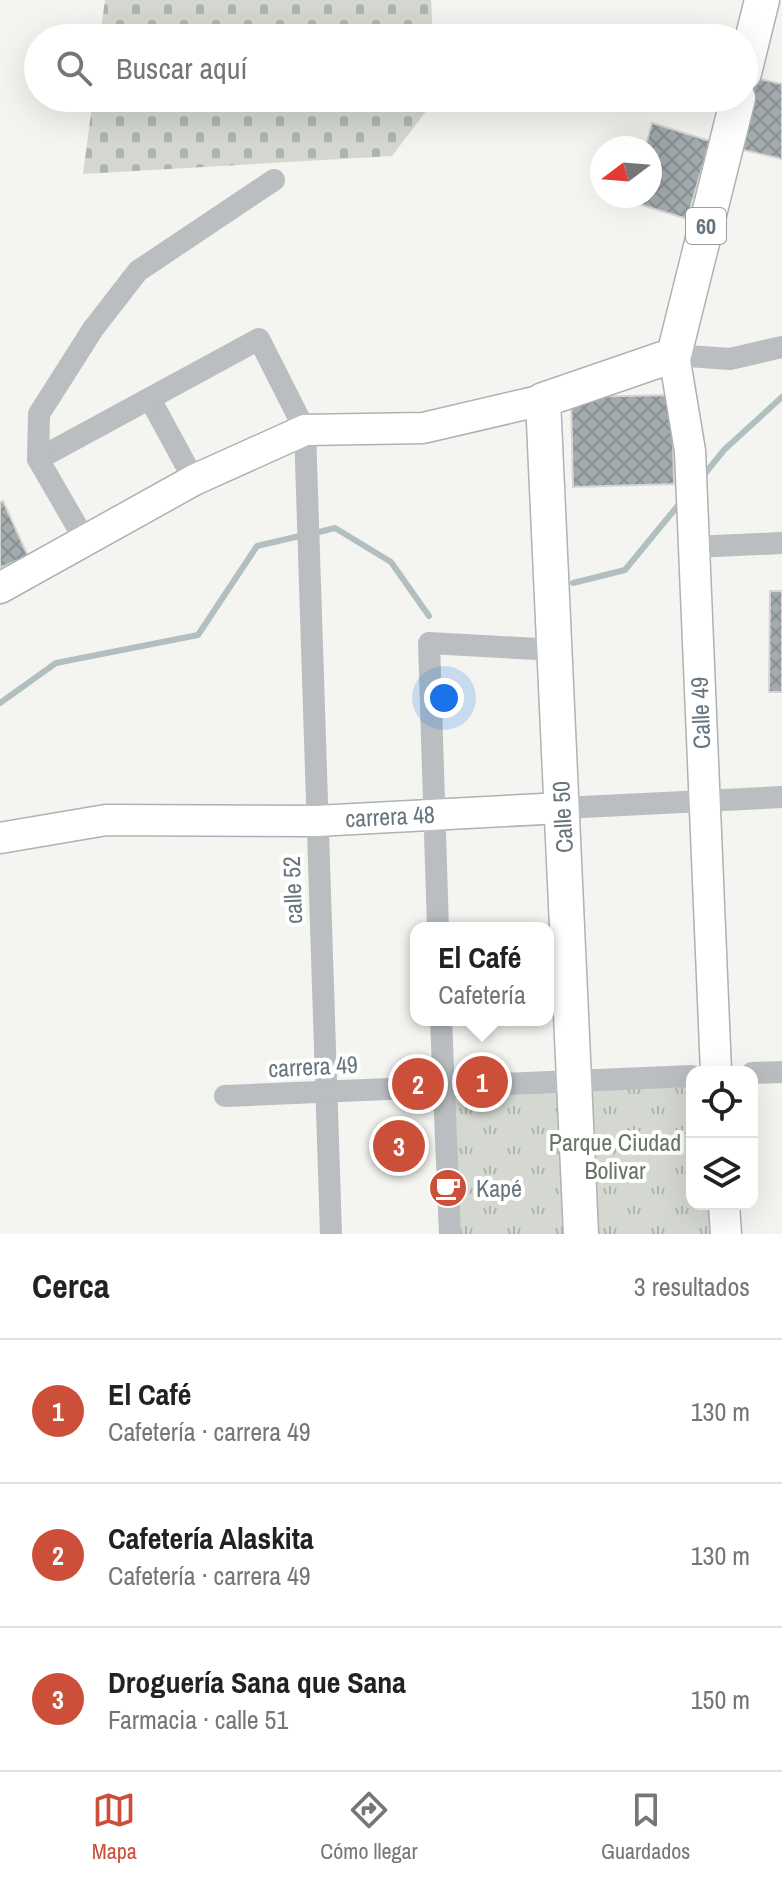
<!DOCTYPE html>
<html lang="es">
<meta charset="utf-8">
<style>
body{margin:0;font-family:"Archivo Narrow",sans-serif;background:#f2f2f2;color:#222}
.controls{position:absolute;right:24px;bottom:24px;display:grid;overflow:hidden;border-radius:16px;box-shadow:0 8px 32px #0002}
.controls button{width:72px;height:72px;display:grid;place-items:center;padding:0;border:0;border-bottom:2px solid #e0e0e0;background:#fff;color:#222;font:40px sans-serif}
.compass{position:absolute;left:590px;top:136px;width:72px;height:72px;border-radius:50%;background:#fff;box-shadow:0 8px 32px #0002;rotate:254deg}
.you{position:absolute;left:444px;top:698px;width:28px;height:28px;margin:-20px;border:6px solid #fff;border-radius:50%;background:#1a73e8;box-shadow:0 0 0 12px #1a73e833}
.badge{display:grid;place-items:center;width:52px;height:52px;border-radius:50%;background:#cc5039;color:#fff;font-size:26px;font-weight:700}
.pin{position:absolute;translate:-50% -50%;border:4px solid #fff;box-shadow:0 2px 8px #0006}
.popup{position:absolute;left:410px;top:922px;width:144px;height:104px;box-sizing:border-box;display:grid;place-content:center;border-radius:16px;background:#fff;filter:drop-shadow(0 2px 6px #0005);font-size:26px;white-space:nowrap;color:#767676}
.popup b{font-size:30px;color:#222}
.popup::after{content:'';position:absolute;left:50%;top:100%;margin-left:-16px;border:16px solid transparent;border-top-color:#fff}
.list{margin:0;padding:0;list-style:none}
h2{display:flex;justify-content:space-between;align-items:center;height:104px;margin:0;padding:0 32px;font-size:34px}
h2 small{font-size:26px;font-weight:400;color:#767676}
.list li{display:grid;grid-template-columns:52px 1fr auto;gap:24px;align-items:center;box-sizing:border-box;height:144px;padding:0 32px;border-top:2px solid #e0e0e0}
.list b{display:block;font-size:30px;white-space:nowrap}
.list p{margin:0;font-size:26px;white-space:nowrap;color:#767676}
.list em{font-size:26px;font-style:normal;color:#767676}
.icon{flex:none;width:44px;height:44px;fill:none;stroke:currentColor;stroke-width:2;stroke-linecap:round;stroke-linejoin:round}
.map{position:relative;flex:none;width:782px;height:1234px;overflow:hidden}
.search{position:absolute;background:#fff;box-shadow:0 8px 32px #0002;left:24px;right:24px;top:24px;height:88px;display:flex;align-items:center;gap:20px;box-sizing:border-box;padding:0 28px;border-radius:44px;color:#767676;font-size:30px}
.sheet{height:536px;background:#fff}
nav{display:flex;justify-content:space-around;align-items:center;box-sizing:border-box;height:112px;border-top:2px solid #e0e0e0;background:#fff;font-size:22px;color:#767676}
nav a{display:grid;justify-items:center;gap:4px}
nav .on{color:#cc5039}
.map>svg:first-child{display:block}
</style>
<div class="map">
<svg width="782" height="1234" viewBox="0 0 782 1234">
<defs>
<pattern id="cemetery-stones" width="16" height="16" patternUnits="userSpaceOnUse" patternTransform="scale(2)"><rect width="16" height="16" fill="#d4d8d1"/><path d="M2 7V4a2 2 0 0 1 4 0v3zM10 15v-3a2 2 0 0 1 4 0v3z" fill="#b0b4af"/></pattern>
<pattern id="park-tufts" width="24" height="20" patternUnits="userSpaceOnUse" patternTransform="scale(2)"><rect width="24" height="20" fill="#d4d8d1"/><path d="M3 7l-1-3M5 7V3M7 7l1-3M15 17l-1-3M17 17v-4M19 17l1-3" fill="none" stroke="#b0b4af"/></pattern>
<pattern id="building-cross-hatch" width="8" height="8" patternUnits="userSpaceOnUse" patternTransform="scale(2)"><rect width="8" height="8" fill="#a4abaf"/><path d="M0 0l8 8M0 8l8-8" fill="none" stroke="#899094"/></pattern>
</defs>
<rect width="100%" height="100%" fill="#f4f4f1"/>
<g fill="url(#cemetery-stones)">
<path d="M 105,0 L 431,0 L 433,38 L 100,38 Z"/>
<path d="M 93,98 L 436,98 L 392,156 L 83,174 Z"/>
</g>
<path fill="url(#park-tufts)" d="M 692,1076 L 692,1204 L 724,1204 L 726,1234 L 450,1234 L 444,1085 Z"/>
<g fill="none" stroke-linecap="round" stroke-linejoin="round">
<g stroke="#b2bfc1" stroke-width="6">
<path d="M 703,476 L 724,450 L 782,397"/>
<path d="M 315,533 L 335,528 L 391,562 L 429,616"/>
<path d="M 573,583 L 625,570 L 680,503"/>
<path d="M 0,703 L 56,663 L 198,635 L 257,546 L 304,535"/>
</g>
</g>
<g fill="url(#building-cross-hatch)" stroke="#d5d5d4" stroke-width="2">
<path d="M 751,77 L 782,84 L 782,159 L 735,148 Z"/>
<path d="M 652,123 L 710,141 L 687,219 L 629,201 L 631,196 L 650,196 L 650,148 L 645,148 Z"/>
<path d="M 672,395 L 674,484 L 573,487 L 571,397 Z"/>
<path d="M 3,501 L 28,556 L 0,568 L 0,503 Z"/>
<path d="M 770,591 L 782,591 L 782,692 L 769,692 Z"/>
</g>
<g fill="none" stroke-linecap="round" stroke-linejoin="round">
<defs>
<g id="secondary">
<path d="M 674,355 L 690,451 L 716,1072"/>
<path d="M 0,588 L 194,480 L 305,430 L 423,428 L 543,400"/>
<path d="M 0,838 L 106,820 L 316,821 L 562,808"/>
<path d="M 724,1204 L 726,1234"/>
</g>
<g id="primary">
<path d="M 744,73 L 762,0"/>
<path d="M 581,1234 L 543,400 L 674,355 L 738,98"/>
</g>
</defs>
<use href="#secondary" stroke="#acb2b5" stroke-width="33"/>
<use href="#primary" stroke="#aeb3b5" stroke-width="37"/>
<g stroke="#babec0" stroke-width="22">
<path d="M 674,355 L 730,359 L 782,347"/>
<path d="M 150,399 L 194,480"/>
<path d="M 38,459 L 259,339 L 305,430 L 331,1234"/>
<path d="M 86,542 L 38,459 L 39,414 L 93,329 L 138,271 L 274,180"/>
<path d="M 694,547 L 782,543"/>
<path d="M 562,808 L 782,797"/>
<path d="M 438,928 L 429,643 L 555,650"/>
<path d="M 441,1020 L 450,1234"/>
<path d="M 752,1073 L 782,1072"/>
<path d="M 225,1096 L 692,1076"/>
</g>
<use href="#secondary" stroke="#fff" stroke-width="30"/>
<use href="#primary" stroke="#fff" stroke-width="34"/>
</g>
<defs>
<symbol id="cafe-disc" viewBox="-11 -11 22 22"><circle r="9.5" fill="#cc5039" stroke="#fff"/><path d="M-5.5-4.5H6V0H3Q3 3.5 0 3.5H-2.5Q-5.5 3.5-5.5 0ZM3-3.2v2h1.7v-2ZM-6 4.5H4V6H-6Z" fill="#fff"/></symbol>
</defs>
<g fill-rule="evenodd">
<use href="#cafe-disc" x="426" y="1166" width="44" height="44"/>
</g>
<g text-anchor="middle" dominant-baseline="central" stroke-width="8" stroke-linejoin="round" paint-order="stroke">
<rect fill="#fff" stroke="#959fa5" stroke-width="2" x="686" y="208" width="40" height="36" rx="6"/>
<g font-size="22" font-weight="bold" fill="#67767e">
<text x="706" y="226">60</text>
</g>
<g font-size="24" fill="#67767e" stroke="#fff">
<text transform="translate(700 713) rotate(-92)">Calle 49</text>
<text transform="translate(390 816) rotate(-3)">carrera 48</text>
<text transform="translate(562 817) rotate(-93)">Calle 50</text>
<text transform="translate(292 890) rotate(-92)">calle 52</text>
<text transform="translate(313 1066) rotate(-3)">carrera 49</text>
</g>
<g font-size="24" fill="#6a7665" stroke="#fff">
<text x="615" y="1142">Parque Ciudad<tspan x="615" dy="28">Bolivar</tspan></text>
</g>
<g font-size="24" fill="#67767e" stroke="#fff" text-anchor="start">
<text x="476" y="1188">Kapé</text>
</g>
</g>
</svg>
<div class="controls">
<button><svg class="icon" aria-label="locate" viewBox="0 0 24 24"><circle cx="12" cy="12" r="6"/><path d="M12 2v4M12 18v4M2 12h4M18 12h4"/></svg></button>
<button><svg class="icon" aria-label="layers" viewBox="0 0 24 24"><path d="M12 4l9 5-9 5-9-5zM3 14l9 5 9-5"/></svg></button>
</div>
<svg class="compass" viewBox="-18 -18 36 36"><path d="M0-13l5 13h-10z" fill="#e53935"/><path d="M0 13l5-13h-10z" fill="#767676"/></svg>
<div class="you"></div>
<div class="pin badge" style="left:482px;top:1082px">1</div>
<div class="popup"><b>El Café</b>Cafetería</div>
<div class="pin badge" style="left:418px;top:1084px">2</div>
<div class="pin badge" style="left:399px;top:1146px">3</div>
<div class="search"><svg class="icon" aria-label="search" viewBox="0 0 24 24"><circle cx="10" cy="10" r="6"/><path d="M15 15l6 6"/></svg>Buscar aquí</div>
</div>
<section class="sheet">
<h2>Cerca<small>3 resultados</small></h2>
<ul class="list">
<li><span class="badge">1</span><div><b>El Café</b><p>Cafetería · carrera 49</p></div><em>130 m</em></li>
<li><span class="badge">2</span><div><b>Cafetería Alaskita</b><p>Cafetería · carrera 49</p></div><em>130 m</em></li>
<li><span class="badge">3</span><div><b>Droguería Sana que Sana</b><p>Farmacia · calle 51</p></div><em>150 m</em></li>
</ul>
</section>
<nav>
<a class="on"><svg class="icon" aria-label="map" viewBox="0 0 24 24"><path d="M3 6l6-2 6 2 6-2v14l-6 2-6-2-6 2zM9 4v14M15 6v14"/></svg>Mapa</a>
<a><svg class="icon" aria-label="directions" viewBox="0 0 24 24"><path d="M12 3l9 9-9 9-9-9zM9 14v-3h6M13 9l2 2-2 2"/></svg>Cómo llegar</a>
<a><svg class="icon" aria-label="saved" viewBox="0 0 24 24"><path d="M7 4h10v16l-5-4-5 4z"/></svg>Guardados</a>
</nav>
